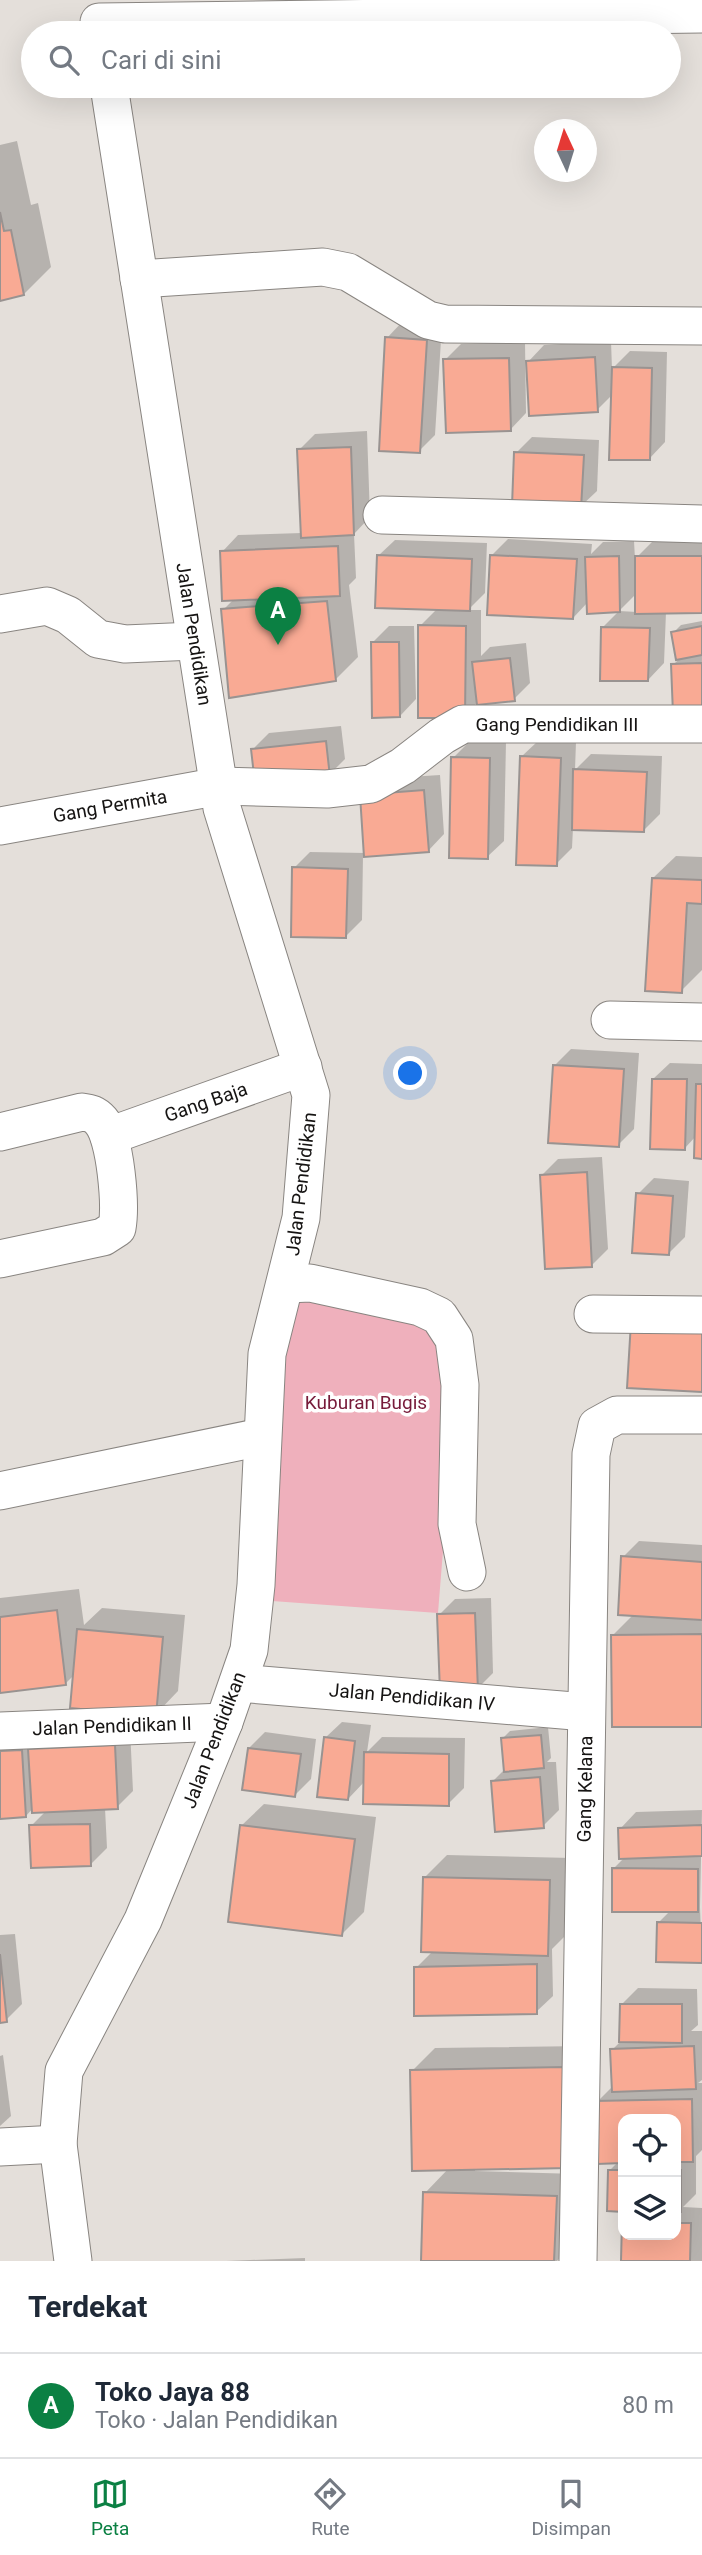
<!DOCTYPE html>
<html lang="id">
<meta charset="utf-8">
<style>
body{margin:0;font-family:Roboto,sans-serif;background:#f6f6f7;color:#1f2937}
.controls{position:absolute;right:21px;bottom:21px;display:grid;overflow:hidden;border-radius:14px;box-shadow:0 7px 28px #0002}
.controls button{width:63px;height:63px;display:grid;place-items:center;padding:0;border:0;border-bottom:2px solid #e0e1e3;background:#fff;color:#1f2937;font:35px sans-serif}
.compass{position:absolute;left:534px;top:119px;width:63px;height:63px;border-radius:50%;background:#fff;box-shadow:0 7px 28px #0002;rotate:356deg}
.you{position:absolute;left:411px;top:1074px;width:24px;height:24px;margin:-18px;border:5px solid #fff;border-radius:50%;background:#1a73e8;box-shadow:0 0 0 10px #1a73e833}
.badge{display:grid;place-items:center;width:46px;height:46px;border-radius:50%;background:#0b8043;color:#fff;font-size:23px;font-weight:700}
.pin{position:absolute;translate:-50% -58px;filter:drop-shadow(0 2px 4px #0008)}
.pin::after{content:'';position:absolute;top:37px;width:24px;height:21px;background:inherit;clip-path:polygon(0 0,100% 0,50% 100%)}
.list{margin:0;padding:0;list-style:none}
h2{display:flex;justify-content:space-between;align-items:center;height:91px;margin:0;padding:0 28px;font-size:30px}
h2 small{font-size:23px;font-weight:400;color:#747a83}
.list li{display:grid;grid-template-columns:46px 1fr auto;gap:21px;align-items:center;box-sizing:border-box;height:105px;padding:0 28px;border-top:2px solid #e0e1e3}
.list b{display:block;font-size:26px;white-space:nowrap}
.list p{margin:0;font-size:23px;white-space:nowrap;color:#747a83}
.list em{font-size:23px;font-style:normal;color:#747a83}
.icon{flex:none;width:38px;height:38px;fill:none;stroke:currentColor;stroke-width:2;stroke-linecap:round;stroke-linejoin:round}
.map{position:relative;flex:none;width:702px;height:2261px;overflow:hidden}
.search{position:absolute;background:#fff;box-shadow:0 7px 28px #0002;left:21px;right:21px;top:21px;height:77px;display:flex;align-items:center;gap:18px;box-sizing:border-box;padding:0 24px;border-radius:38px;color:#747a83;font-size:26px}
.sheet{height:196px;background:#fff}
nav{display:flex;justify-content:space-around;align-items:center;box-sizing:border-box;height:98px;border-top:2px solid #e0e1e3;background:#fff;font-size:19px;color:#747a83}
nav a{display:grid;justify-items:center;gap:4px}
nav .on{color:#0b8043}
.map>svg:first-child{display:block}
</style>
<div class="map">
<svg width="702" height="2261" viewBox="0 0 702 2261">
<rect width="100%" height="100%" fill="#e4dfda"/>
<path fill="#efb0bc" d="M 295,1294 L 429,1312 L 458,1364 L 438,1613 L 272,1601 L 279,1370 Z"/>
<g fill="#0003">
<path d="M 17,141 L 31,205 L 38,203 L 51,267 L 24,294 L 0,299 L 0,145 Z"/>
<path d="M 403,321 L 442,324 L 435,435 L 419,451 L 387,338 Z"/>
<path d="M 611,341 L 612,369 L 630,351 L 667,352 L 665,442 L 649,459 L 613,394 L 597,410 L 528,362 L 544,345 Z"/>
<path d="M 525,342 L 526,413 L 510,430 L 445,360 L 461,344 Z"/>
<path d="M 367,431 L 370,517 L 354,534 L 356,578 L 349,585 L 358,657 L 336,679 L 223,610 L 234,599 L 222,552 L 238,535 L 302,533 L 299,450 L 315,434 Z"/>
<path d="M 532,437 L 599,440 L 597,491 L 580,507 L 516,453 Z"/>
<path d="M 702,534 L 702,612 L 666,612 L 664,663 L 648,680 L 603,627 L 619,611 L 637,612 L 637,593 L 619,611 L 588,602 L 573,618 L 491,556 L 508,539 L 592,544 L 591,554 L 603,542 L 634,541 L 635,559 L 659,535 Z"/>
<path d="M 395,540 L 487,543 L 485,593 L 468,610 L 481,610 L 481,656 L 490,647 L 526,643 L 530,683 L 514,699 L 477,703 L 464,717 L 420,626 L 438,608 L 378,556 Z"/>
<path d="M 702,621 L 702,711 L 673,665 L 678,660 L 673,633 L 681,625 Z"/>
<path d="M 389,626 L 414,626 L 416,699 L 400,716 L 373,642 Z"/>
<path d="M 341,726 L 345,759 L 329,775 L 253,749 L 269,733 Z"/>
<path d="M 538,741 L 576,742 L 575,770 L 591,754 L 662,756 L 660,814 L 643,831 L 573,828 L 572,848 L 556,864 L 521,757 Z"/>
<path d="M 469,742 L 506,742 L 504,841 L 487,857 L 453,758 Z"/>
<path d="M 440,775 L 444,834 L 428,851 L 363,855 L 362,920 L 346,936 L 294,868 L 310,852 L 366,853 L 378,779 Z"/>
<path d="M 676,856 L 702,857 L 702,970 L 681,991 L 653,878 Z"/>
<path d="M 571,1049 L 639,1053 L 634,1129 L 618,1145 L 555,1065 Z"/>
<path d="M 670,1063 L 702,1064 L 702,1157 L 696,1136 L 685,1148 L 653,1079 Z"/>
<path d="M 602,1157 L 608,1249 L 592,1265 L 542,1175 L 558,1159 Z"/>
<path d="M 654,1178 L 689,1181 L 685,1237 L 669,1253 L 638,1194 Z"/>
<path d="M 639,1541 L 702,1545 L 702,1725 L 613,1635 L 634,1614 L 623,1557 Z"/>
<path d="M 79,1589 L 84,1625 L 102,1608 L 185,1615 L 178,1691 L 156,1714 L 75,1674 L 66,1683 L 0,1692 L 0,1598 Z"/>
<path d="M 491,1598 L 493,1673 L 477,1689 L 439,1615 L 455,1599 Z"/>
<path d="M 342,1722 L 371,1725 L 367,1752 L 382,1737 L 465,1738 L 464,1788 L 448,1804 L 365,1781 L 348,1799 L 325,1738 Z"/>
<path d="M 548,1727 L 551,1758 L 547,1762 L 556,1762 L 559,1810 L 543,1826 L 493,1781 L 505,1769 L 502,1739 L 510,1731 Z"/>
<path d="M 130,1729 L 133,1791 L 117,1807 L 105,1808 L 107,1848 L 91,1864 L 31,1826 L 46,1811 L 33,1808 L 26,1816 L 0,1818 L 0,1742 Z"/>
<path d="M 265,1732 L 316,1739 L 311,1779 L 295,1795 L 249,1748 Z"/>
<path d="M 264,1804 L 376,1817 L 364,1912 L 342,1934 L 241,1826 Z"/>
<path d="M 702,1810 L 700,1907 L 702,1961 L 658,1923 L 671,1910 L 613,1869 L 625,1857 L 620,1829 L 636,1812 Z"/>
<path d="M 447,1855 L 572,1858 L 570,1931 L 552,1949 L 553,1996 L 536,2012 L 416,1968 L 433,1951 L 425,1877 Z"/>
<path d="M 15,1934 L 22,2004 L 6,2020 L 0,2021 L 0,1935 Z"/>
<path d="M 638,1988 L 697,1989 L 698,2025 L 691,2031 L 702,2031 L 702,2080 L 698,2083 L 702,2083 L 702,2150 L 696,2156 L 696,2194 L 683,2207 L 702,2208 L 702,2261 L 622,2261 L 623,2224 L 623,2235 L 676,2235 L 676,2119 L 623,2119 L 623,2210 L 609,2210 L 609,2171 L 618,2162 L 597,2102 L 613,2086 L 612,2050 L 621,2041 L 622,2004 Z"/>
<path d="M 587,2046 L 475,2168 L 475,2171 L 578,2174 L 576,2242 L 557,2261 L 442,2261 L 425,2193 L 449,2168 L 412,2071 L 435,2048 Z"/>
<path d="M 3,2055 L 11,2116 L 0,2126 L 0,2056 Z"/>
<path d="M 305,2258 L 305,2261 L 226,2261 Z"/>
</g>
<g fill="#f9aa94" stroke="#999391" stroke-width="2">
<path d="M 0,212 L 4,231 L 11,230 L 24,295 L 0,301 Z"/>
<path d="M 385,337 L 427,340 L 420,453 L 379,451 Z"/>
<path d="M 595,357 L 598,412 L 529,416 L 526,361 Z"/>
<path d="M 509,358 L 511,431 L 446,433 L 443,359 Z"/>
<path d="M 612,367 L 652,368 L 650,460 L 609,460 Z"/>
<path d="M 351,447 L 354,535 L 301,538 L 297,449 Z"/>
<path d="M 514,452 L 584,455 L 581,509 L 512,506 Z"/>
<path d="M 338,546 L 340,596 L 222,601 L 220,551 Z"/>
<path d="M 377,555 L 472,559 L 470,611 L 375,608 Z"/>
<path d="M 490,555 L 577,559 L 573,619 L 487,615 Z"/>
<path d="M 619,556 L 620,612 L 587,614 L 585,557 Z"/>
<path d="M 635,556 L 702,556 L 702,613 L 635,614 Z"/>
<path d="M 327,601 L 336,681 L 229,698 L 221,609 Z"/>
<path d="M 418,625 L 466,626 L 465,718 L 418,718 Z"/>
<path d="M 702,626 L 702,655 L 676,660 L 671,632 Z"/>
<path d="M 601,627 L 650,628 L 648,681 L 600,681 Z"/>
<path d="M 371,642 L 399,642 L 400,717 L 372,718 Z"/>
<path d="M 510,658 L 515,701 L 477,705 L 472,662 Z"/>
<path d="M 702,663 L 702,713 L 673,714 L 671,664 Z"/>
<path d="M 326,741 L 330,777 L 255,784 L 251,749 Z"/>
<path d="M 520,756 L 561,758 L 557,866 L 516,865 Z"/>
<path d="M 451,757 L 490,758 L 488,859 L 449,858 Z"/>
<path d="M 573,769 L 647,772 L 644,832 L 572,830 Z"/>
<path d="M 424,790 L 429,852 L 364,857 L 360,795 Z"/>
<path d="M 292,867 L 348,869 L 346,938 L 291,937 Z"/>
<path d="M 652,878 L 702,880 L 702,904 L 687,903 L 682,993 L 645,991 Z"/>
<path d="M 553,1065 L 624,1069 L 619,1147 L 548,1143 Z"/>
<path d="M 652,1079 L 687,1079 L 685,1150 L 650,1149 Z"/>
<path d="M 696,1084 L 702,1084 L 702,1159 L 694,1158 Z"/>
<path d="M 587,1172 L 592,1267 L 545,1269 L 540,1175 Z"/>
<path d="M 636,1193 L 673,1196 L 669,1255 L 632,1253 Z"/>
<path d="M 631,1322 L 702,1327 L 702,1392 L 627,1388 Z"/>
<path d="M 621,1556 L 702,1562 L 702,1620 L 618,1615 Z"/>
<path d="M 57,1610 L 66,1685 L 0,1693 L 0,1617 Z"/>
<path d="M 475,1613 L 478,1691 L 440,1692 L 437,1614 Z"/>
<path d="M 77,1629 L 163,1637 L 156,1716 L 70,1708 Z"/>
<path d="M 702,1634 L 702,1727 L 612,1727 L 611,1635 Z"/>
<path d="M 541,1735 L 544,1768 L 504,1772 L 501,1738 Z"/>
<path d="M 324,1737 L 355,1741 L 348,1800 L 317,1797 Z"/>
<path d="M 115,1745 L 118,1809 L 32,1813 L 28,1749 Z"/>
<path d="M 248,1748 L 301,1754 L 295,1797 L 242,1790 Z"/>
<path d="M 22,1750 L 26,1817 L 0,1819 L 0,1751 Z"/>
<path d="M 364,1752 L 449,1754 L 449,1806 L 363,1804 Z"/>
<path d="M 540,1777 L 544,1828 L 495,1832 L 491,1781 Z"/>
<path d="M 90,1824 L 91,1866 L 31,1868 L 29,1825 Z"/>
<path d="M 240,1825 L 355,1839 L 342,1936 L 228,1922 Z"/>
<path d="M 702,1825 L 702,1856 L 619,1859 L 618,1828 Z"/>
<path d="M 612,1868 L 698,1869 L 698,1912 L 612,1912 Z"/>
<path d="M 423,1877 L 550,1880 L 548,1956 L 421,1952 Z"/>
<path d="M 657,1922 L 702,1923 L 702,1963 L 656,1962 Z"/>
<path d="M 0,1954 L 7,2022 L 0,2023 Z"/>
<path d="M 537,1964 L 537,2014 L 414,2016 L 414,1967 Z"/>
<path d="M 620,2004 L 682,2004 L 682,2043 L 619,2042 Z"/>
<path d="M 694,2046 L 696,2089 L 612,2092 L 610,2049 Z"/>
<path d="M 565,2067 L 568,2168 L 412,2171 L 410,2070 Z"/>
<path d="M 692,2099 L 693,2162 L 676,2162 L 676,2119 L 623,2119 L 623,2163 L 597,2164 L 595,2101 Z"/>
<path d="M 608,2170 L 623,2170 L 623,2212 L 607,2211 Z"/>
<rect x="676" y="2170" width="5" height="42"/>
<path d="M 423,2192 L 557,2196 L 554,2261 L 421,2261 Z"/>
<path d="M 622,2221 L 623,2235 L 676,2235 L 676,2223 L 691,2223 L 690,2261 L 621,2261 Z"/>
</g>
<g fill="none" stroke-linecap="round" stroke-linejoin="round">
<defs>
<g id="minor">
<path d="M 99,22 L 702,14"/>
<path d="M 139,279 L 323,267 L 348,272 L 428,320 L 445,324 L 702,326"/>
<path d="M 382,515 L 702,524"/>
<path d="M 0,614 L 47,606 L 68,615 L 98,639 L 125,644 L 194,641"/>
<path d="M 0,826 L 220,786 L 327,789 L 371,784 L 403,766 L 442,736 L 463,724 L 702,724"/>
<path d="M 610,1020 L 702,1022"/>
<path d="M 0,1132 L 82,1112 C 90,1113 95,1114 101,1121 C 116,1138 121,1206 117,1228 L 103,1237 L 0,1259"/>
<path d="M 109,1136 L 303,1067"/>
<path d="M 287,1284 L 310,1283 L 420,1307 L 439,1316 L 454,1339 L 460,1385 L 457,1524 L 467,1572"/>
<path d="M 593,1314 L 702,1315"/>
<path d="M 0,1491 L 261,1437"/>
<path d="M 238,1683 L 586,1712"/>
<path d="M 0,1731 L 224,1722"/>
<path d="M 0,2147 L 58,2144"/>
<path d="M 73,2261 L 58,2144 L 64,2071 L 143,1920 L 224,1722 L 249,1650 L 256,1585 L 267,1354 L 301,1218 L 311,1095 L 222,808 L 109,86"/>
<path d="M 578,2261 L 591,1454 L 597,1426 L 617,1415 L 702,1415"/>
</g>
</defs>
<use href="#minor" stroke="#898581" stroke-width="39"/>
<use href="#minor" stroke="#fff" stroke-width="37"/>
</g>
<g text-anchor="middle" dominant-baseline="central" stroke-width="7" stroke-linejoin="round" paint-order="stroke">
<g font-size="19" fill="#161413" stroke="#fff">
<text transform="translate(194 634) rotate(81)">Jalan Pendidikan</text>
<text x="557" y="724">Gang Pendidikan III</text>
<text transform="translate(110 806) rotate(-10)">Gang Permita</text>
<text transform="translate(206 1102) rotate(-19)">Gang Baja</text>
<text transform="translate(301 1184) rotate(-83)">Jalan Pendidikan</text>
<text transform="translate(412 1697) rotate(5)">Jalan Pendidikan IV</text>
<text transform="translate(112 1726) rotate(-2)">Jalan Pendidikan II</text>
<text transform="translate(214 1740) rotate(-69)">Jalan Pendidikan</text>
<text transform="translate(585 1789) rotate(-89)">Gang Kelana</text>
</g>
<g font-size="19" fill="#771b3a" stroke="#fff">
<text x="366" y="1402">Kuburan Bugis</text>
</g>
</g>
</svg>
<div class="controls">
<button><svg class="icon" aria-label="locate" viewBox="0 0 24 24"><circle cx="12" cy="12" r="6"/><path d="M12 2v4M12 18v4M2 12h4M18 12h4"/></svg></button>
<button><svg class="icon" aria-label="layers" viewBox="0 0 24 24"><path d="M12 4l9 5-9 5-9-5zM3 14l9 5 9-5"/></svg></button>
</div>
<svg class="compass" viewBox="-18 -18 36 36"><path d="M0-13l5 13h-10z" fill="#e53935"/><path d="M0 13l5-13h-10z" fill="#747a83"/></svg>
<div class="you"></div>
<div class="pin badge" style="left:278px;top:645px">A</div>
<div class="search"><svg class="icon" aria-label="search" viewBox="0 0 24 24"><circle cx="10" cy="10" r="6"/><path d="M15 15l6 6"/></svg>Cari di sini</div>
</div>
<section class="sheet">
<h2>Terdekat<small></small></h2>
<ul class="list">
<li><span class="badge">A</span><div><b>Toko Jaya 88</b><p>Toko · Jalan Pendidikan</p></div><em>80 m</em></li>
</ul>
</section>
<nav>
<a class="on"><svg class="icon" aria-label="map" viewBox="0 0 24 24"><path d="M3 6l6-2 6 2 6-2v14l-6 2-6-2-6 2zM9 4v14M15 6v14"/></svg>Peta</a>
<a><svg class="icon" aria-label="directions" viewBox="0 0 24 24"><path d="M12 3l9 9-9 9-9-9zM9 14v-3h6M13 9l2 2-2 2"/></svg>Rute</a>
<a><svg class="icon" aria-label="saved" viewBox="0 0 24 24"><path d="M7 4h10v16l-5-4-5 4z"/></svg>Disimpan</a>
</nav>
